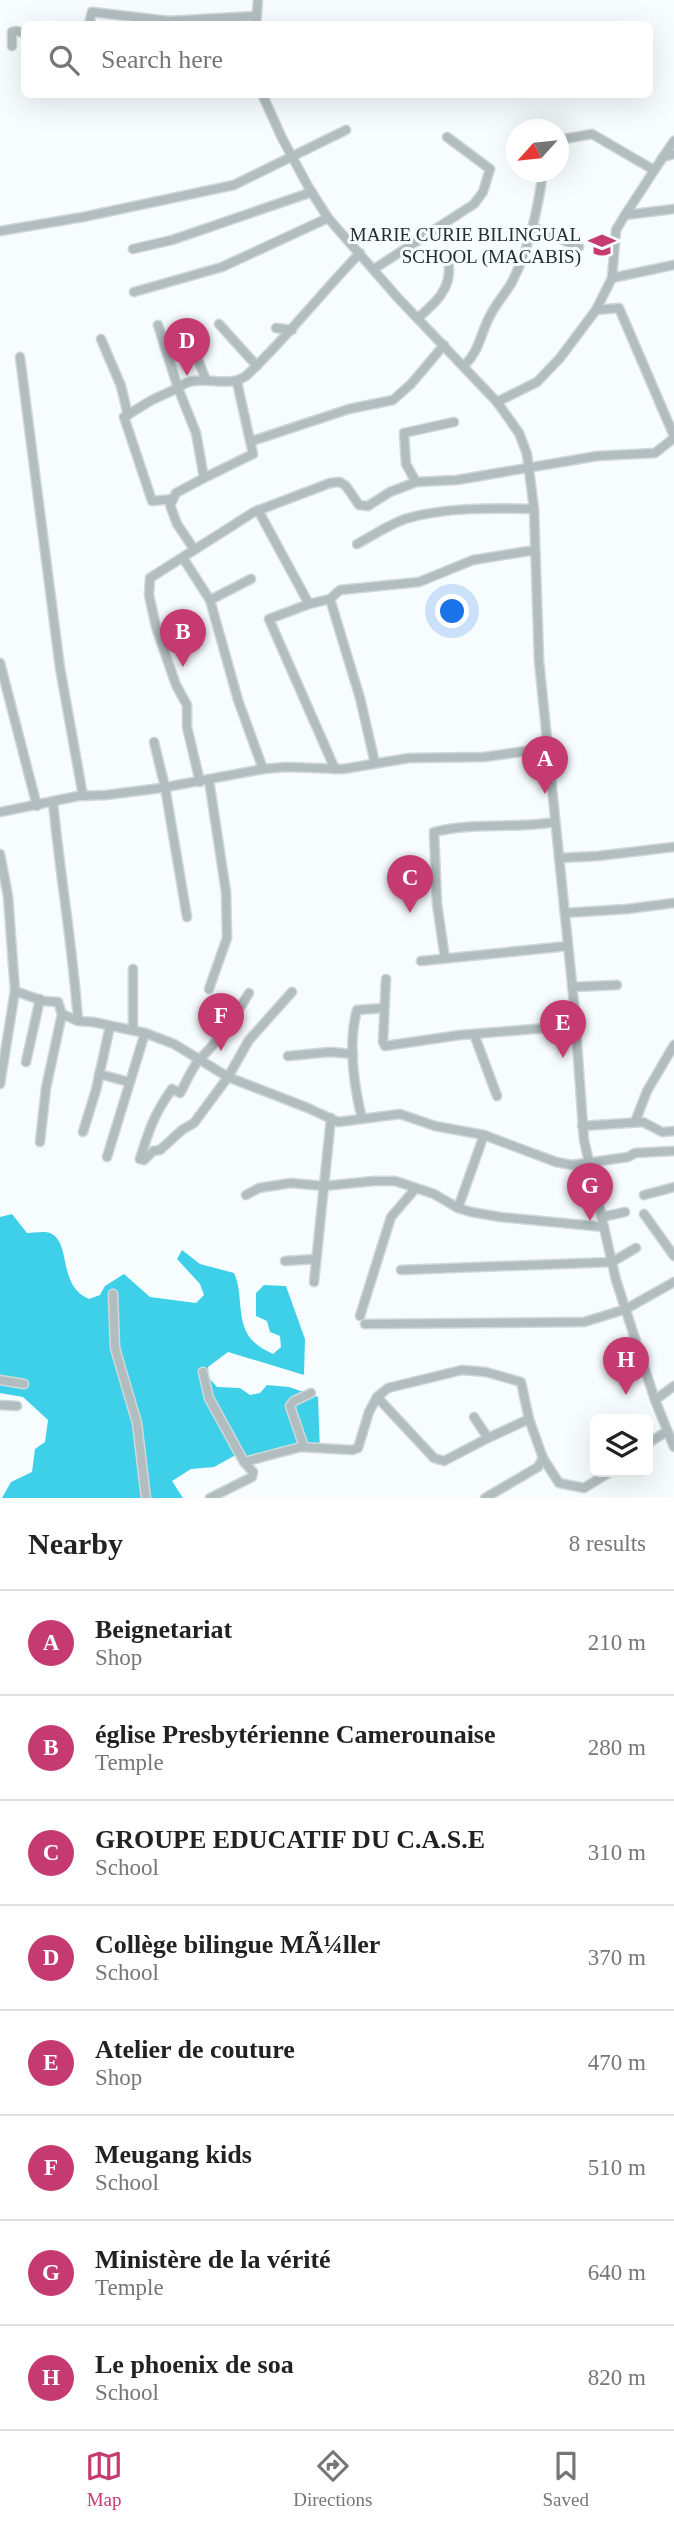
<!DOCTYPE html>
<meta charset="utf-8">
<style>
body{margin:0;font-family:Georgia,serif;background:#f2f2f2;color:#222}
.controls{position:absolute;right:21px;bottom:21px;display:grid;overflow:hidden;border-radius:10px;box-shadow:0 7px 28px #0002}
.controls button{width:63px;height:63px;display:grid;place-items:center;padding:0;border:0;border-bottom:2px solid #e0e0e0;background:#fff;color:#222;font:35px sans-serif}
.compass{position:absolute;left:506px;top:119px;width:63px;height:63px;border-radius:50%;background:#fff;box-shadow:0 7px 28px #0002;rotate:243deg}
.you{position:absolute;left:453px;top:612px;width:24px;height:24px;margin:-18px;border:5px solid #fff;border-radius:50%;background:#1a73e8;box-shadow:0 0 0 10px #1a73e833}
.badge{display:grid;place-items:center;width:46px;height:46px;border-radius:50%;background:#c53a70;color:#fff;font-size:23px;font-weight:700}
.pin{position:absolute;translate:-50% -58px;filter:drop-shadow(0 2px 4px #0008)}
.pin::after{content:'';position:absolute;top:37px;width:24px;height:21px;background:inherit;clip-path:polygon(0 0,100% 0,50% 100%)}
.list{margin:0;padding:0;list-style:none}
h2{display:flex;justify-content:space-between;align-items:center;height:91px;margin:0;padding:0 28px;font-size:30px}
h2 small{font-size:23px;font-weight:400;color:#767676}
.list li{display:grid;grid-template-columns:46px 1fr auto;gap:21px;align-items:center;box-sizing:border-box;height:105px;padding:0 28px;border-top:2px solid #e0e0e0}
.list b{display:block;font-size:26px;white-space:nowrap}
.list p{margin:0;font-size:23px;white-space:nowrap;color:#767676}
.list em{font-size:23px;font-style:normal;color:#767676}
.icon{flex:none;width:38px;height:38px;fill:none;stroke:currentColor;stroke-width:2;stroke-linecap:round;stroke-linejoin:round}
.map{position:relative;flex:none;width:674px;height:1498px;overflow:hidden}
.search{position:absolute;background:#fff;box-shadow:0 7px 28px #0002;left:21px;right:21px;top:21px;height:77px;display:flex;align-items:center;gap:18px;box-sizing:border-box;padding:0 24px;border-radius:10px;color:#767676;font-size:26px}
.sheet{height:931px;background:#fff}
nav{display:flex;justify-content:space-around;align-items:center;box-sizing:border-box;height:98px;border-top:2px solid #e0e0e0;background:#fff;font-size:19px;color:#767676}
nav a{display:grid;justify-items:center;gap:4px}
nav .on{color:#c53a70}
.map>svg:first-child{display:block}
</style>
<div class="map">
<svg width="674" height="1498" viewBox="0 0 674 1498">
<rect width="100%" height="100%" fill="#f7fdfe"/>
<path fill="#3dd0e8" d="M 12,1214 L 27,1233 C 33,1233 44,1231 50,1233 C 72,1242 57,1286 89,1299 L 100,1295 L 105,1286 L 124,1274 L 150,1297 L 196,1303 L 204,1295 L 200,1284 L 177,1259 L 182,1250 L 200,1264 L 234,1273 C 244,1293 235,1325 254,1342 C 259,1347 267,1351 273,1354 L 281,1347 L 280,1336 L 270,1332 L 267,1321 L 256,1316 L 256,1293 L 264,1285 L 286,1286 L 305,1339 L 304,1375 L 228,1352 L 208,1367 L 209,1378 L 217,1387 L 240,1388 L 250,1395 L 260,1393 L 267,1385 L 289,1387 L 318,1397 L 320,1452 L 298,1443 L 257,1462 L 234,1456 L 214,1467 L 191,1469 L 172,1481 L 183,1498 L 2,1498 L 11,1482 L 32,1472 L 35,1449 L 45,1442 L 48,1420 L 23,1397 L 0,1393 L 0,1217 Z"/>
<g fill="none" stroke-linecap="round" stroke-linejoin="round">
<defs>
<g id="street">
<path d="M 89,24 L 92,12 L 169,21 L 256,16"/>
<path d="M 256,24 L 258,0"/>
<path d="M 12,46 L 12,32 L 16,31 L 24,33"/>
<path d="M 262,94 L 282,138 L 309,188 L 328,218 L 398,298 L 497,402 L 519,433 L 527,454 L 534,509 L 539,661 L 574,1003 L 584,1140 L 616,1280 L 655,1400 L 674,1447"/>
<path d="M 550,130 L 551,128"/>
<path d="M 558,140 L 592,134 L 654,170"/>
<path d="M 663,157 L 674,141"/>
<path d="M 625,215 L 663,157 L 674,154"/>
<path d="M 533,227 L 579,247"/>
<path d="M 0,231 L 83,217 L 234,185 L 346,130"/>
<path d="M 133,249 L 172,240 L 312,192"/>
<path d="M 374,269 L 474,204 L 483,192 L 490,169 L 447,137"/>
<path d="M 612,278 L 674,265"/>
<path d="M 134,292 L 222,267 L 328,218"/>
<path d="M 596,310 L 619,308 L 674,436"/>
<path d="M 418,318 C 434,304 451,290 449,266"/>
<path d="M 219,324 L 257,366"/>
<path d="M 158,325 L 178,388 L 152,400 L 124,417 L 152,501 L 173,499"/>
<path d="M 276,328 L 292,330"/>
<path d="M 101,339 L 121,386 L 128,415"/>
<path d="M 195,341 L 198,360 L 206,380"/>
<path d="M 20,357 L 60,668 L 83,796"/>
<path d="M 464,366 C 481,349 480,333 491,314 C 497,302 506,293 512,282 C 530,247 538,209 543,172"/>
<path d="M 497,402 L 537,382 L 560,358 L 596,310 L 612,278 L 616,230 L 625,215 L 674,209"/>
<path d="M 252,441 L 349,409 L 393,400 L 411,384 L 444,345"/>
<path d="M 204,478 L 253,454 L 237,382"/>
<path d="M 416,482 L 406,464 L 404,433 L 454,422"/>
<path d="M 258,510 L 309,604 L 330,599"/>
<path d="M 357,544 C 372,536 388,525 405,519 C 445,507 493,508 534,509"/>
<path d="M 194,549 L 177,524 L 170,505 L 176,493 L 204,478 L 196,433 L 178,388 C 199,371 225,390 246,376 C 287,338 321,293 360,253"/>
<path d="M 183,558 L 210,600 L 251,579"/>
<path d="M 210,600 L 238,700 L 263,769"/>
<path d="M 309,604 L 269,619 L 335,769"/>
<path d="M 0,663 L 37,806"/>
<path d="M 154,742 L 165,787 L 187,917"/>
<path d="M 375,763 L 360,698 L 330,599 L 340,590 L 419,582 L 473,560 L 535,550"/>
<path d="M 200,782 L 187,727 L 187,705 L 176,685 L 156,627 L 149,595 L 150,578 L 254,512 L 330,483 L 340,482 L 346,486 L 359,505 L 368,506 L 390,492 L 416,482 L 457,480 L 597,456 L 655,453 L 674,438"/>
<path d="M 53,802 C 60,875 73,948 78,1021"/>
<path d="M 0,812 L 78,796 L 106,795 L 161,788 L 263,769 L 286,767 L 343,769 L 409,758 L 484,757 L 548,748"/>
<path d="M 0,854 L 8,896 L 15,991 L 0,1084"/>
<path d="M 559,858 L 598,856 L 674,847"/>
<path d="M 565,913 L 627,909 L 674,903"/>
<path d="M 445,958 L 437,904 L 434,832 C 472,822 516,829 555,822"/>
<path d="M 421,961 L 568,946"/>
<path d="M 133,969 L 133,1030"/>
<path d="M 386,979 L 383,1042 L 385,1046 L 460,1035 L 547,1028 L 576,1022"/>
<path d="M 572,987 L 617,985"/>
<path d="M 209,989 L 227,938 L 226,892 L 209,780"/>
<path d="M 15,991 L 43,1001 L 58,1002 L 62,1014 L 78,1021 L 93,1022 L 145,1033 L 174,1044 L 228,1077 L 308,1108 L 338,1122 L 400,1114 L 435,1126 L 484,1135 L 556,1162 L 572,1165 L 628,1157 L 635,1153 L 674,1151"/>
<path d="M 474,1034 L 497,1096"/>
<path d="M 288,1056 L 330,1052 L 353,1054"/>
<path d="M 26,1062 L 40,999"/>
<path d="M 99,1074 L 129,1082"/>
<path d="M 362,1119 C 354,1086 348,1043 357,1010 L 384,1008"/>
<path d="M 635,1122 L 647,1091 L 674,1045"/>
<path d="M 582,1126 L 643,1122 L 662,1132 L 674,1131"/>
<path d="M 83,1132 L 96,1090 L 110,1026"/>
<path d="M 40,1142 L 46,1088 L 62,1014"/>
<path d="M 107,1157 L 145,1033"/>
<path d="M 140,1159 L 144,1160 L 153,1151 L 160,1150 L 182,1130 L 194,1123 L 228,1077 L 249,1040 L 292,992"/>
<path d="M 140,1159 C 149,1130 154,1114 172,1089 L 180,1093 C 186,1083 192,1067 200,1059 C 219,1040 235,1017 249,993"/>
<path d="M 246,1195 L 259,1188 L 291,1183 L 324,1186 L 374,1181 L 395,1181 L 434,1194 L 458,1208 L 471,1212 L 500,1217 L 604,1227"/>
<path d="M 644,1195 L 674,1187"/>
<path d="M 458,1208 L 484,1135"/>
<path d="M 644,1214 L 674,1256"/>
<path d="M 602,1217 L 625,1212"/>
<path d="M 285,1261 L 316,1259"/>
<path d="M 401,1270 L 612,1262 L 636,1248"/>
<path d="M 314,1282 L 331,1118"/>
<path d="M 113,1294 L 115,1348 L 137,1423 L 146,1498"/>
<path d="M 360,1316 L 391,1217 L 416,1188"/>
<path d="M 365,1324 L 584,1322 L 626,1309 L 674,1282"/>
<path d="M 203,1372 L 209,1398 L 244,1462"/>
<path d="M 0,1380 L 24,1384"/>
<path d="M 377,1397 L 434,1458 L 444,1461 L 488,1438"/>
<path d="M 655,1400 L 674,1386"/>
<path d="M 0,1405 L 17,1406"/>
<path d="M 474,1417 L 488,1438 L 529,1419"/>
<path d="M 648,1443 L 666,1432"/>
<path d="M 304,1447 L 290,1406 L 294,1401 L 311,1393"/>
<path d="M 543,1458 L 559,1483 L 584,1488 L 610,1472"/>
<path d="M 210,1498 L 252,1477 L 253,1472 L 244,1462 L 301,1447 L 352,1450 L 358,1448 L 369,1412 L 377,1397 L 388,1388 L 462,1370 L 486,1372 L 521,1382 L 529,1419 L 543,1458 L 538,1467 L 485,1498"/>
</g>
</defs>
<use href="#street" stroke="#d1d8d9" stroke-width="11"/>
<use href="#street" stroke="#b1bdbf" stroke-width="8"/>
</g>
<defs>
<symbol id="school-bare" viewBox="-9 -9 18 18"><path d="M0-5L7-2L0 1L-7-2ZM-4 1L0 2.5L4 1V4Q0 6-4 4Z" fill="#c53a70" stroke="#f7fdfe" stroke-width="2.5" paint-order="stroke"/></symbol>
</defs>
<g fill-rule="evenodd">
<use href="#school-bare" x="583" y="226" width="38" height="38"/>
</g>
<g text-anchor="middle" dominant-baseline="central" stroke-width="6" stroke-linejoin="round" paint-order="stroke">
<g font-size="19" fill="#232e31" stroke="#f7fdfe" text-anchor="end">
<text x="581" y="234">MARIE CURIE BILINGUAL<tspan x="581" dy="22">SCHOOL (MACABIS)</tspan></text>
</g>
</g>
</svg>
<div class="controls">
<button><svg class="icon" aria-label="layers" viewBox="0 0 24 24"><path d="M12 4l9 5-9 5-9-5zM3 14l9 5 9-5"/></svg></button>
</div>
<svg class="compass" viewBox="-18 -18 36 36"><path d="M0-13l5 13h-10z" fill="#e53935"/><path d="M0 13l5-13h-10z" fill="#767676"/></svg>
<div class="you"></div>
<div class="pin badge" style="left:545px;top:794px">A</div>
<div class="pin badge" style="left:183px;top:667px">B</div>
<div class="pin badge" style="left:410px;top:913px">C</div>
<div class="pin badge" style="left:187px;top:376px">D</div>
<div class="pin badge" style="left:563px;top:1058px">E</div>
<div class="pin badge" style="left:221px;top:1051px">F</div>
<div class="pin badge" style="left:590px;top:1221px">G</div>
<div class="pin badge" style="left:626px;top:1395px">H</div>
<div class="search"><svg class="icon" aria-label="search" viewBox="0 0 24 24"><circle cx="10" cy="10" r="6"/><path d="M15 15l6 6"/></svg>Search here</div>
</div>
<section class="sheet">
<h2>Nearby<small>8 results</small></h2>
<ul class="list">
<li><span class="badge">A</span><div><b>Beignetariat</b><p>Shop</p></div><em>210 m</em></li>
<li><span class="badge">B</span><div><b>église Presbytérienne Camerounaise</b><p>Temple</p></div><em>280 m</em></li>
<li><span class="badge">C</span><div><b>GROUPE EDUCATIF DU C.A.S.E</b><p>School</p></div><em>310 m</em></li>
<li><span class="badge">D</span><div><b>Collège bilingue MÃ¼ller</b><p>School</p></div><em>370 m</em></li>
<li><span class="badge">E</span><div><b>Atelier de couture</b><p>Shop</p></div><em>470 m</em></li>
<li><span class="badge">F</span><div><b>Meugang kids</b><p>School</p></div><em>510 m</em></li>
<li><span class="badge">G</span><div><b>Ministère de la vérité</b><p>Temple</p></div><em>640 m</em></li>
<li><span class="badge">H</span><div><b>Le phoenix de soa</b><p>School</p></div><em>820 m</em></li>
</ul>
</section>
<nav>
<a class="on"><svg class="icon" aria-label="map" viewBox="0 0 24 24"><path d="M3 6l6-2 6 2 6-2v14l-6 2-6-2-6 2zM9 4v14M15 6v14"/></svg>Map</a>
<a><svg class="icon" aria-label="directions" viewBox="0 0 24 24"><path d="M12 3l9 9-9 9-9-9zM9 14v-3h6M13 9l2 2-2 2"/></svg>Directions</a>
<a><svg class="icon" aria-label="saved" viewBox="0 0 24 24"><path d="M7 4h10v16l-5-4-5 4z"/></svg>Saved</a>
</nav>
